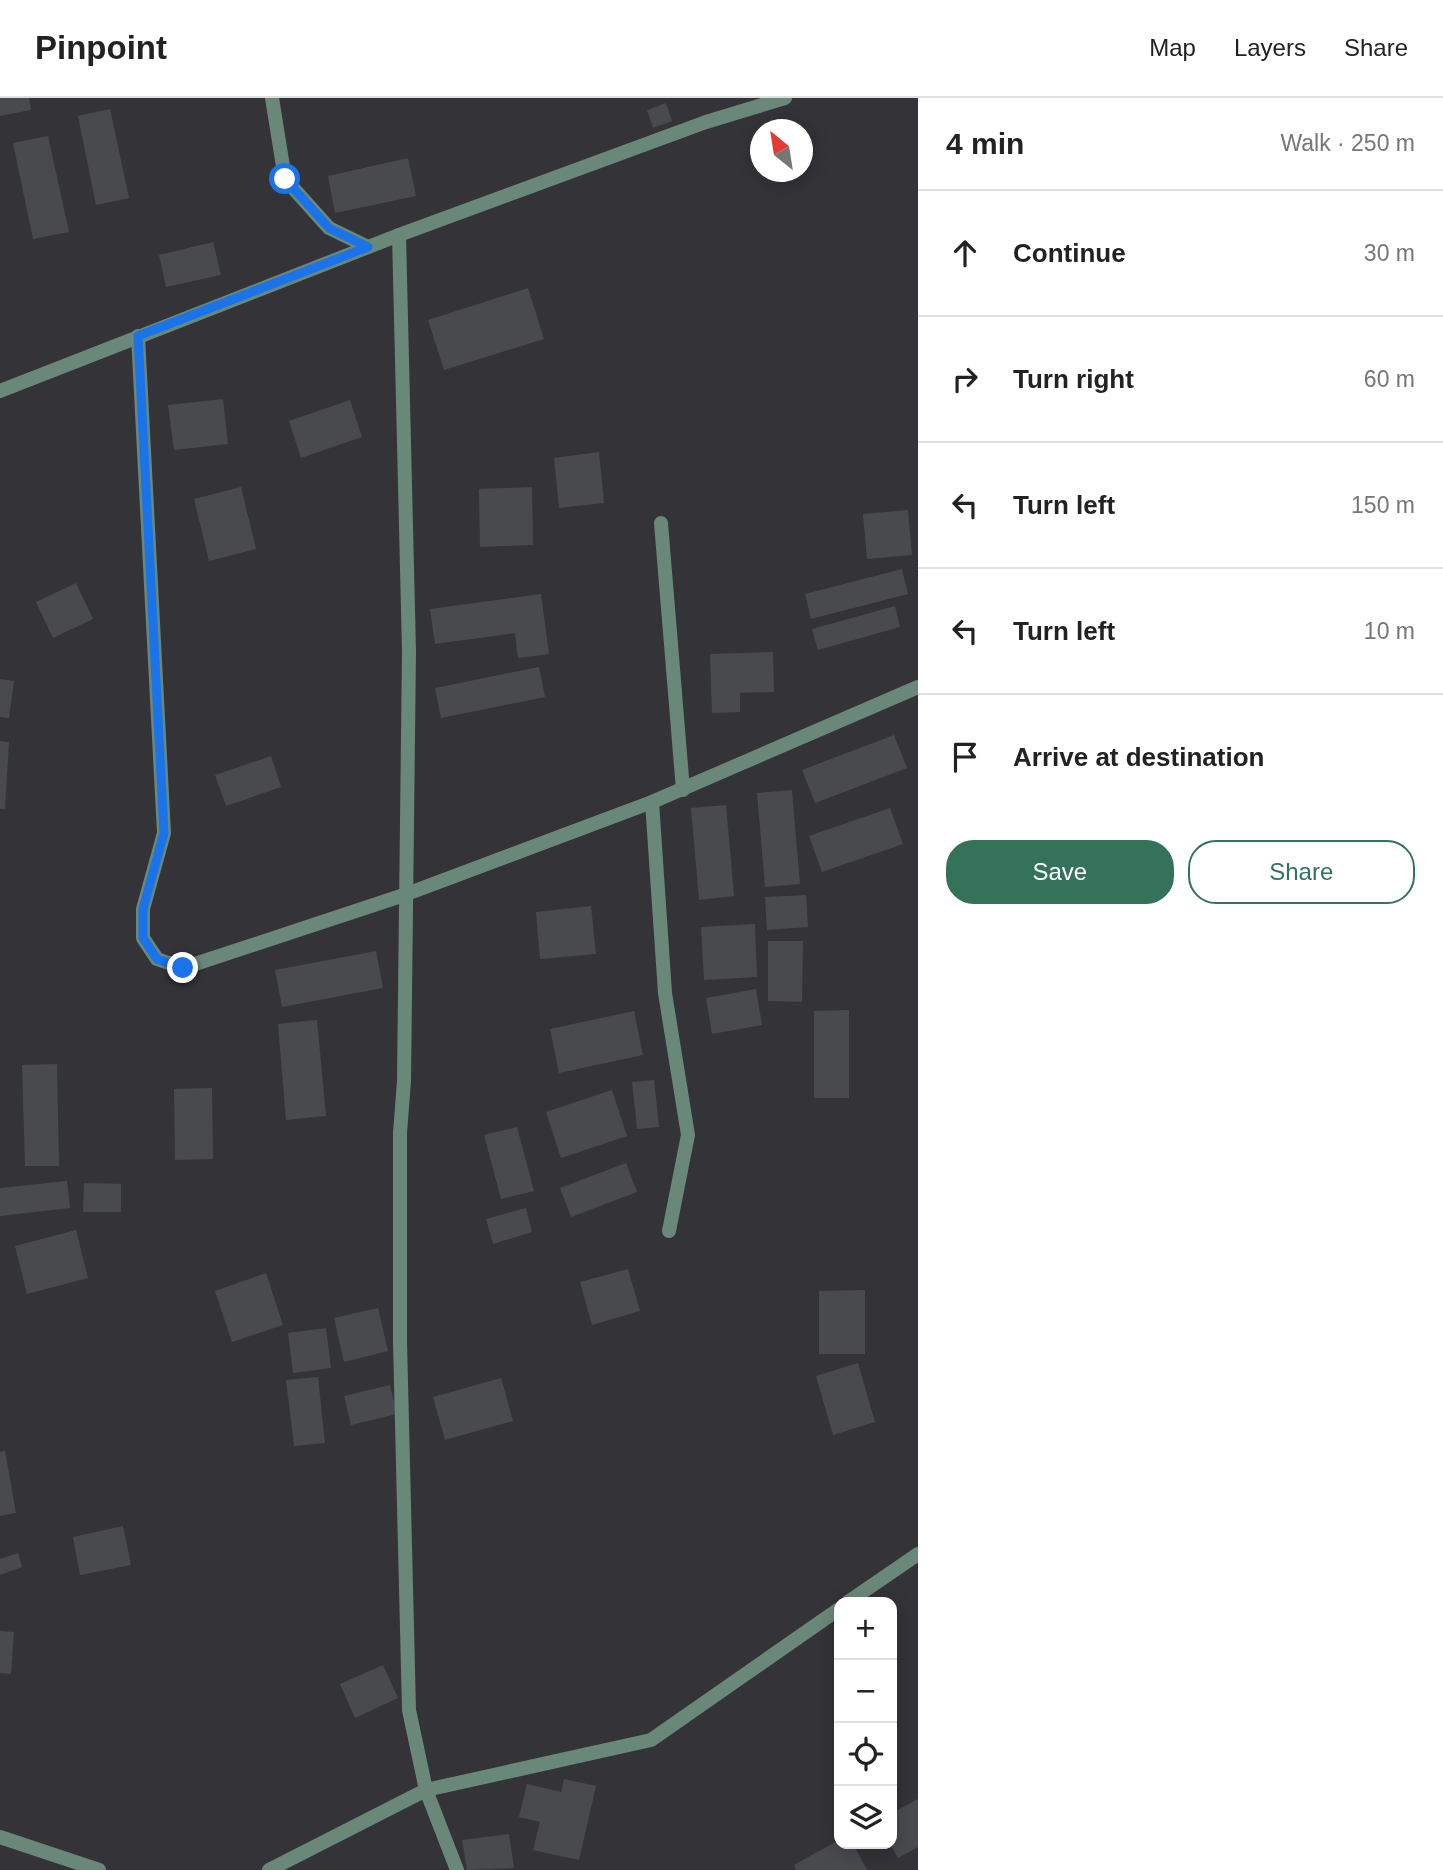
<!DOCTYPE html>
<meta charset="utf-8">
<style>
body{margin:0;font-family:Helvetica,sans-serif;background:#f6f6f6;color:#222}
.controls{position:absolute;right:21px;bottom:21px;display:grid;overflow:hidden;border-radius:14px;box-shadow:0 4px 18px #0003}
.controls button{width:63px;height:63px;display:grid;place-items:center;padding:0;border:0;border-bottom:2px solid #e0e0e0;background:#fff;color:#222;font:35px sans-serif}
.compass{position:absolute;left:750px;top:21px;width:63px;height:63px;border-radius:50%;background:#fff;box-shadow:0 4px 18px #0003;rotate:330deg}
.stop{position:absolute;width:21px;height:21px;margin:-16px;border:5px solid #1a73e8;border-radius:50%;background:#fff}
.stop.end{background:#1a73e8;border-color:#fff;box-shadow:0 2px 7px #0008}
.list{margin:0;padding:0;list-style:none}
h2{display:flex;justify-content:space-between;align-items:center;height:91px;margin:0;padding:0 28px;font-size:30px}
h2 small{font-size:23px;font-weight:400;color:#767676}
.list li{display:grid;grid-template-columns:46px 1fr auto;gap:21px;align-items:center;box-sizing:border-box;height:126px;padding:0 28px;border-top:2px solid #e0e0e0}
.list b{display:block;font-size:26px;white-space:nowrap}
.list em{font-size:23px;font-style:normal;color:#767676}
.actions{display:flex;gap:14px;padding:21px 28px}
.actions a{flex:1;padding:16px 0;border:2px solid #347259;border-radius:28px;text-align:center;font-size:24px;color:#347259}
.actions .main{background:#347259;color:#fff}
.icon{flex:none;width:38px;height:38px;fill:none;stroke:currentColor;stroke-width:2;stroke-linecap:round;stroke-linejoin:round}
.map{position:relative;flex:none;width:918px;height:1772px;overflow:hidden}
header{display:flex;align-items:center;gap:42px;box-sizing:border-box;height:98px;padding:0 35px;background:#fff;border-bottom:2px solid #e0e0e0}
header strong{font-size:33px}
nav{display:flex;gap:38px;margin-inline-start:auto;font-size:24px}
main{display:flex}
aside{flex:1;background:#fff}
.map>svg:first-child{display:block}
</style>
<header>
<strong>Pinpoint</strong>
<nav><a>Map</a><a>Layers</a><a>Share</a></nav>
</header>
<main>
<div class="map">
<svg width="918" height="1772" viewBox="0 0 918 1772">
<rect width="100%" height="100%" fill="#343438"/>
<g fill="#494a4e">
<path d="M 0,0 L 29,0 L 31,12 L 0,18 Z"/>
<path d="M 666,5 L 672,23 L 653,30 L 647,12 Z"/>
<path d="M 110,11 L 129,100 L 96,107 L 78,18 Z"/>
<path d="M 48,38 L 69,134 L 33,141 L 13,45 Z"/>
<path d="M 408,60 L 416,98 L 335,115 L 328,78 Z"/>
<path d="M 213,144 L 221,177 L 166,189 L 159,157 Z"/>
<path d="M 528,190 L 544,241 L 444,272 L 428,222 Z"/>
<path d="M 223,301 L 228,346 L 174,352 L 168,307 Z"/>
<path d="M 350,302 L 362,339 L 301,360 L 289,323 Z"/>
<path d="M 599,354 L 604,405 L 559,410 L 554,360 Z"/>
<path d="M 241,389 L 256,451 L 209,463 L 194,401 Z"/>
<path d="M 532,389 L 533,447 L 480,449 L 479,391 Z"/>
<path d="M 908,412 L 912,457 L 867,461 L 863,416 Z"/>
<path d="M 902,471 L 908,496 L 811,521 L 805,496 Z"/>
<path d="M 76,485 L 93,521 L 53,540 L 36,504 Z"/>
<path d="M 541,496 L 549,556 L 518,560 L 515,535 L 435,546 L 430,511 Z"/>
<path d="M 895,508 L 900,529 L 818,552 L 812,531 Z"/>
<path d="M 773,554 L 774,594 L 740,595 L 740,614 L 712,615 L 710,556 Z"/>
<path d="M 539,569 L 545,599 L 441,620 L 435,590 Z"/>
<path d="M 0,581 L 14,583 L 9,620 L 0,619 Z"/>
<path d="M 894,637 L 907,670 L 815,705 L 802,672 Z"/>
<path d="M 0,643 L 9,644 L 5,711 L 0,711 Z"/>
<path d="M 271,658 L 281,689 L 226,708 L 215,677 Z"/>
<path d="M 792,692 L 800,786 L 765,789 L 757,695 Z"/>
<path d="M 726,707 L 734,798 L 699,802 L 691,710 Z"/>
<path d="M 890,710 L 903,746 L 822,774 L 809,738 Z"/>
<path d="M 806,797 L 808,829 L 767,832 L 765,799 Z"/>
<path d="M 591,808 L 596,856 L 540,861 L 536,814 Z"/>
<path d="M 755,826 L 757,879 L 704,882 L 701,829 Z"/>
<path d="M 768,843 L 803,843 L 802,904 L 768,903 Z"/>
<path d="M 376,853 L 383,890 L 282,909 L 275,872 Z"/>
<path d="M 756,891 L 762,927 L 712,936 L 706,900 Z"/>
<path d="M 849,912 L 849,1000 L 814,1000 L 814,913 Z"/>
<path d="M 634,913 L 643,957 L 559,975 L 550,931 Z"/>
<path d="M 317,922 L 326,1018 L 286,1022 L 278,926 Z"/>
<path d="M 57,966 L 59,1068 L 25,1068 L 22,967 Z"/>
<path d="M 654,982 L 659,1029 L 637,1031 L 632,984 Z"/>
<path d="M 212,990 L 213,1061 L 175,1062 L 174,991 Z"/>
<path d="M 612,992 L 627,1038 L 561,1060 L 546,1014 Z"/>
<path d="M 517,1029 L 534,1093 L 501,1101 L 484,1037 Z"/>
<path d="M 626,1065 L 637,1094 L 571,1119 L 560,1090 Z"/>
<path d="M 67,1083 L 70,1110 L 0,1118 L 0,1090 Z"/>
<path d="M 84,1085 L 121,1086 L 121,1114 L 83,1114 Z"/>
<path d="M 526,1110 L 532,1134 L 493,1146 L 486,1121 Z"/>
<path d="M 76,1132 L 88,1180 L 27,1196 L 15,1148 Z"/>
<path d="M 628,1171 L 640,1213 L 592,1227 L 580,1184 Z"/>
<path d="M 266,1175 L 283,1227 L 232,1244 L 215,1193 Z"/>
<path d="M 865,1192 L 865,1256 L 819,1256 L 819,1193 Z"/>
<path d="M 378,1210 L 388,1253 L 344,1264 L 334,1220 Z"/>
<path d="M 326,1230 L 331,1270 L 293,1275 L 288,1235 Z"/>
<path d="M 858,1265 L 875,1324 L 833,1337 L 816,1278 Z"/>
<path d="M 318,1279 L 325,1345 L 294,1348 L 286,1282 Z"/>
<path d="M 501,1280 L 513,1323 L 445,1342 L 433,1299 Z"/>
<path d="M 390,1287 L 397,1316 L 351,1327 L 344,1298 Z"/>
<path d="M 5,1353 L 16,1415 L 0,1418 L 0,1354 Z"/>
<path d="M 123,1428 L 131,1467 L 80,1477 L 73,1439 Z"/>
<path d="M 18,1455 L 22,1469 L 0,1477 L 0,1461 Z"/>
<path d="M 0,1533 L 14,1534 L 11,1576 L 0,1575 Z"/>
<path d="M 383,1567 L 398,1600 L 355,1620 L 340,1586 Z"/>
<path d="M 564,1681 L 596,1688 L 579,1762 L 533,1752 L 540,1724 L 519,1719 L 527,1686 L 561,1694 Z"/>
<path d="M 918,1701 L 918,1749 L 898,1760 L 890,1746 L 892,1715 Z"/>
<path d="M 509,1736 L 514,1770 L 467,1772 L 462,1742 Z"/>
<path d="M 839,1742 L 839,1746 L 853,1746 L 867,1772 L 796,1772 L 794,1767 Z"/>
</g>
<g fill="none" stroke-linecap="round" stroke-linejoin="round">
<g stroke="#6a8879" stroke-width="14">
<path d="M 272,0 L 285,81 L 329,130 L 368,149"/>
<path d="M 399,137 L 409,553 L 404,983 L 400,1035 L 400,1243 L 409,1612 L 426,1692 L 457,1772"/>
<path d="M 138,238 L 164,735 L 143,811 L 143,840 L 157,861 L 183,870 L 404,797 L 652,704 L 918,589"/>
<path d="M 0,293 L 399,137 L 706,24 L 785,0"/>
<path d="M 661,425 L 683,692"/>
<path d="M 652,704 L 665,895 L 688,1037 L 669,1133"/>
<path d="M 848,1504 L 918,1456"/>
<path d="M 0,1739 L 99,1772"/>
<path d="M 269,1772 L 426,1692 L 651,1642 L 839,1511"/>
</g>
</g>
<g fill="none" stroke-linecap="round" stroke-linejoin="round">
<path stroke="#1a73e8" stroke-width="9" d="M 183,870 L 157,861 L 143,840 L 143,811 L 164,735 L 138,238 L 368,149 L 329,130 L 285,81"/>
</g>
</svg>
<div class="controls">
<button>+</button>
<button>−</button>
<button><svg class="icon" aria-label="locate" viewBox="0 0 24 24"><circle cx="12" cy="12" r="6"/><path d="M12 2v4M12 18v4M2 12h4M18 12h4"/></svg></button>
<button><svg class="icon" aria-label="layers" viewBox="0 0 24 24"><path d="M12 4l9 5-9 5-9-5zM3 14l9 5 9-5"/></svg></button>
</div>
<svg class="compass" viewBox="-18 -18 36 36"><path d="M0-13l5 13h-10z" fill="#e53935"/><path d="M0 13l5-13h-10z" fill="#767676"/></svg>
<div class="stop" style="left:285px;top:81px"></div>
<div class="stop end" style="left:183px;top:870px"></div>
</div>
<aside>
<h2>4 min<small>Walk · 250 m</small></h2>
<ul class="list">
<li><svg class="icon" aria-label="ahead" viewBox="0 0 24 24"><path d="M12 20V5M6 11l6-6 6 6"/></svg><div><b>Continue</b></div><em>30 m</em></li>
<li><svg class="icon" aria-label="right" viewBox="0 0 24 24"><path d="M7 20v-9h11M14 6l5 5-5 5"/></svg><div><b>Turn right</b></div><em>60 m</em></li>
<li><svg class="icon" aria-label="left" viewBox="0 0 24 24"><path d="M17 20v-9H6M10 6l-5 5 5 5"/></svg><div><b>Turn left</b></div><em>150 m</em></li>
<li><svg class="icon" aria-label="left" viewBox="0 0 24 24"><path d="M17 20v-9H6M10 6l-5 5 5 5"/></svg><div><b>Turn left</b></div><em>10 m</em></li>
<li><svg class="icon" aria-label="arrive" viewBox="0 0 24 24"><path d="M6 21V4h12l-3 4 3 4H6"/></svg><div><b>Arrive at destination</b></div></li>
</ul>
<div class="actions"><a class="main">Save</a><a>Share</a></div>
</aside>
</main>
